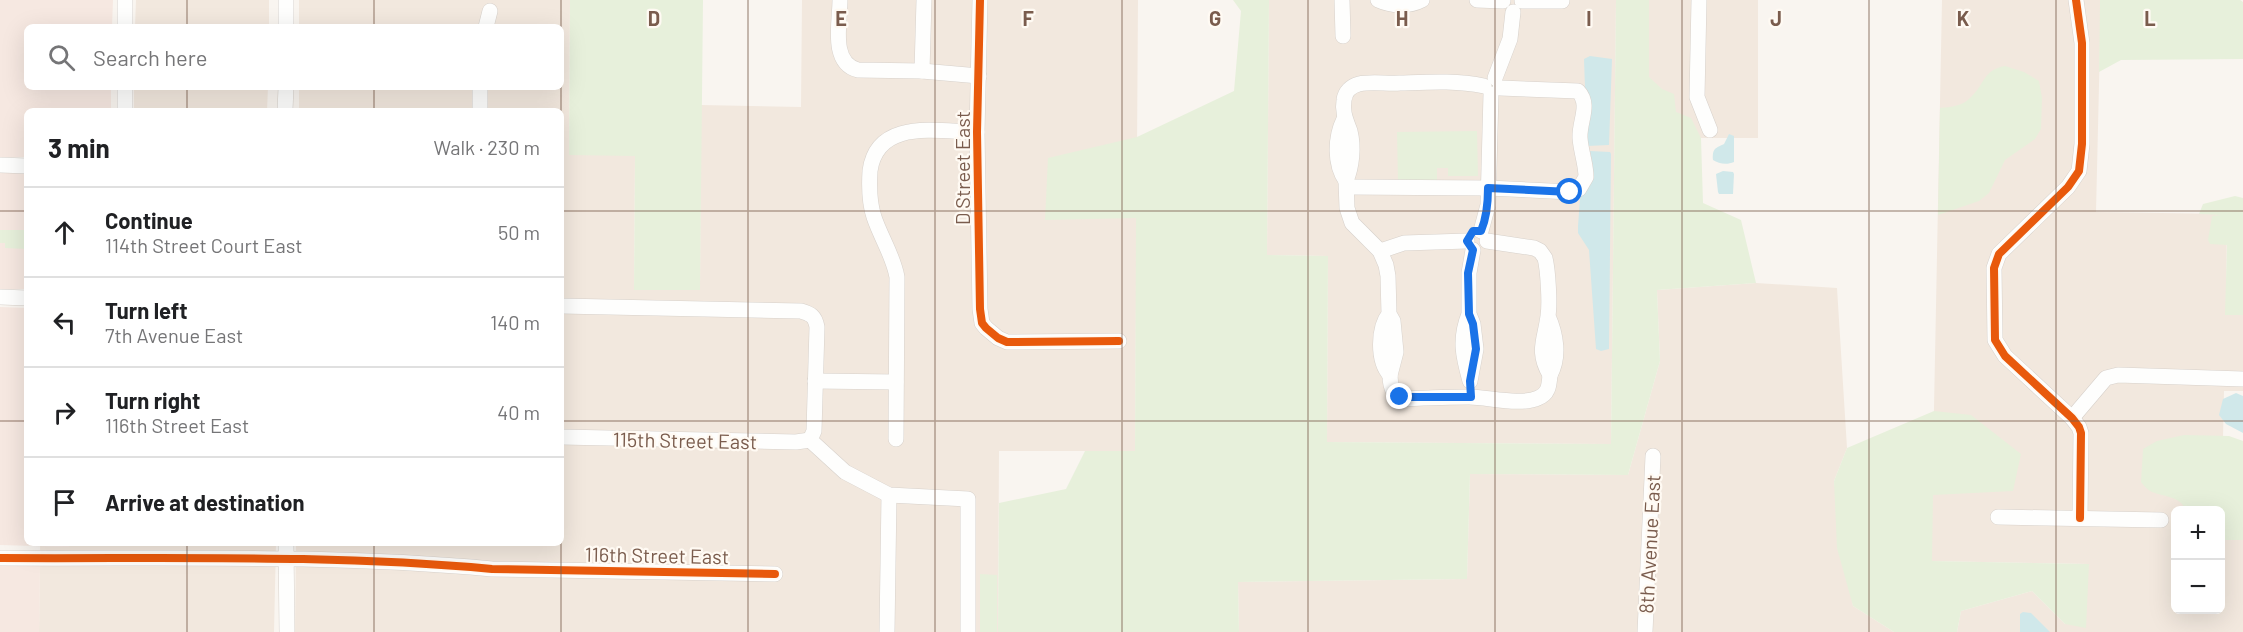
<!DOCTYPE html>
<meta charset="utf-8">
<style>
body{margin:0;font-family:Barlow,sans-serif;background:#f6f6f6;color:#202124}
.controls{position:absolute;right:18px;bottom:18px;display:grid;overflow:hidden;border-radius:9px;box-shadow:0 6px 24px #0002}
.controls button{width:54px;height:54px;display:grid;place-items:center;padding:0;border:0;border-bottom:2px solid #e0e0e0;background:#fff;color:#202124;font:30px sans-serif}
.stop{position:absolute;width:18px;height:18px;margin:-14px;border:4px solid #1a73e8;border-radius:50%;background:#fff}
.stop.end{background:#1a73e8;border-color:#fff;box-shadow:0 2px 6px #0008}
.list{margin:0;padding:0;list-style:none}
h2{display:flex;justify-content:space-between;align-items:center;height:78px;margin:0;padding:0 24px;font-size:26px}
h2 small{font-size:20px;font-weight:400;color:#757577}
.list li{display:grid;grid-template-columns:39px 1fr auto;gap:18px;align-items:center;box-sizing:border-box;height:90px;padding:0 24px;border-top:2px solid #e0e0e0}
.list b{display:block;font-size:22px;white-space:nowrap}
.list p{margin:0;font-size:20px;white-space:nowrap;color:#757577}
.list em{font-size:20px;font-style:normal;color:#757577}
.icon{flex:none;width:33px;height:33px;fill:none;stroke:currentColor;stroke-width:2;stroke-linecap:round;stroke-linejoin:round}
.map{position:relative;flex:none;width:2243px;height:632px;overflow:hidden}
.search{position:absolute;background:#fff;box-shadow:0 6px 24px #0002;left:24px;top:24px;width:540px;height:66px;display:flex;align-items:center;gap:15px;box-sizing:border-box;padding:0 21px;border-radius:9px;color:#757577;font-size:22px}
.panel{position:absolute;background:#fff;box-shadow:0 6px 24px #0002;left:24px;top:108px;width:540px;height:438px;border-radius:9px}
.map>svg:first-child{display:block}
</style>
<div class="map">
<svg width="2243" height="632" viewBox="0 0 2243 632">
<rect width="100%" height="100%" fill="#f9f5f0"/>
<g fill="#f2e8de" fill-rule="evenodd">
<path d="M 136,0 L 269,0 L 269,27 L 135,27 Z"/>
<path d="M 299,0 L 570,0 L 569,155 L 635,155 L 634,290 L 700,290 L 701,105 L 801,107 L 802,0 L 1138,0 L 1135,451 L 999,451 L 998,632 L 295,632 L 296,543 L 561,543 L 561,111 L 299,111 L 299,87 L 561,87 L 561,27 L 299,27 Z"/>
<path d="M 1269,0 L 1616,0 L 1611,444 L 1327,442 L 1328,256 L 1267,255 Z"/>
<rect x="1649" y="0" width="109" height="138"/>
<path d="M 1942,0 L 2101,0 L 2096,212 L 2227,214 L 2226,315 L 2243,315 L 2243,391 L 2224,391 L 2221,533 L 2243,534 L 2243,632 L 1957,632 L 1961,611 L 2032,591 L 2065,624 L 2089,564 L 1931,561 ZM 2176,510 L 2220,510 L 2220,610 L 2176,610 Z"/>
<path d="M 134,87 L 268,87 L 267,111 L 134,111 Z"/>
<path d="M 1756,283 L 1837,288 L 1847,448 L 1834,481 L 1853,606 L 1894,632 L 1239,632 L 1238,582 L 1467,579 L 1470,474 L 1628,475 L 1660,361 L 1657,290 Z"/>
<path d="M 69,543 L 276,543 L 274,632 L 39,632 L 40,546 L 69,547 Z"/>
</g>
<g fill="#f6e8e1">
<path d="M 0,0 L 113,0 L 112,27 L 27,27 L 27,87 L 111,87 L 111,111 L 27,111 L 27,157 L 0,157 Z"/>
<rect x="0" y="172" width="27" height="117"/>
<path d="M 0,307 L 27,308 L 27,543 L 69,543 L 69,547 L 0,545 Z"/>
<path d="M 0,564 L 40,565 L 39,632 L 0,632 Z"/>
</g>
<g fill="#e7f0db">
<path d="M 570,0 L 703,0 L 700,290 L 634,290 L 635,156 L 569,155 Z"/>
<path d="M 1233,0 L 1269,0 L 1267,255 L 1328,256 L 1327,442 L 1611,444 L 1616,0 L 1649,0 L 1649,77 L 1662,89 L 1674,94 L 1676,112 L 1691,118 L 1701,138 L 1703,203 L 1741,220 L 1756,283 L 1657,290 L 1660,361 L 1628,475 L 1470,474 L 1467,579 L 1238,582 L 1239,632 L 998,632 L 999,503 L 1066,489 L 1085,451 L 1135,451 L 1136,218 L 1045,220 L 1048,158 L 1137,137 L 1234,91 L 1241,11 Z"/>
<path d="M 2100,0 L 2240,0 L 2243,2 L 2243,59 L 2121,60 L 2099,72 Z"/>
<path d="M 2005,66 L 2024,72 L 2039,81 L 2042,98 L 2041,129 L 2035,139 L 2005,160 L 1989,193 L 1979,201 L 1938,215 L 1940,108 C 1951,107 1963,106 1971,97 C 1985,84 1983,70 2005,66 Z"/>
<path d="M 1477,131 L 1478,176 L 1448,176 L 1448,168 L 1437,168 L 1437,181 L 1398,181 L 1397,132 Z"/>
<path d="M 2235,196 L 2243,198 L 2243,315 L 2225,315 L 2227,245 L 2210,244 L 2208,240 L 2212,216 L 2221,215 L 2199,214 L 2203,204 Z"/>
<path d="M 0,230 L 27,230 L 27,249 L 5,248 L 5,243 L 0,243 Z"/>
<path d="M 1934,411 L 1971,415 L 2021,454 L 2013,491 L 1933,495 L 1932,561 L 2089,564 L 2086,628 L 2065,624 L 2032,591 L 1961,611 L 1957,632 L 1894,632 L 1853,606 L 1837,548 L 1834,481 L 1847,448 Z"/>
<path d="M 2184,435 L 2229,436 L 2243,441 L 2243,540 L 2221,540 L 2220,510 L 2186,510 C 2180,496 2165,497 2152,492 C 2148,490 2144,486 2141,482 L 2143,449 L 2157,441 Z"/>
<path d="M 980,574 L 997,575 L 997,632 L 980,632 Z"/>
</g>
<g fill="#d0e8ea">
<path d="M 1590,56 L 1612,59 L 1609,145 L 1587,146 L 1584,59 Z"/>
<path d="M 1729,134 L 1734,136 L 1734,162 C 1727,165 1719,164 1713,160 C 1712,148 1716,148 1724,144 Z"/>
<path d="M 1590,151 L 1610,152 L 1611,154 L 1609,349 L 1601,351 L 1596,349 L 1589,250 L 1578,233 L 1578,226 L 1580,198 L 1592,179 L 1593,167 Z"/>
<path d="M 1723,171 L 1733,172 L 1734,174 L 1733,194 L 1719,194 L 1718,192 L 1716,174 Z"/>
<path d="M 2236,393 L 2243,396 L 2243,433 L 2226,424 L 2219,415 L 2223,399 Z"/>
<path d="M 2023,612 L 2031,613 L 2050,632 L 2020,632 L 2020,614 Z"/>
</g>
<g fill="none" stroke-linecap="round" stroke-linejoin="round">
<defs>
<g id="minor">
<path d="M 125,0 L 125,27"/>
<path d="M 840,0 C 840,22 830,63 858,70 L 922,71 L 979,76"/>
<path d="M 980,0 L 977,132 L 980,309 L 982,323 L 986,328 L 998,338 L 1007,342 L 1119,341"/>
<path d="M 1342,0 L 1343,36"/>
<path d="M 1378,0 C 1391,6 1409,7 1422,0"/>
<path d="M 1477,0 L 1503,1"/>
<path d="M 1699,0 L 1697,97 L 1710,130"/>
<path d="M 2076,0 L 2082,43 L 2082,144 L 2079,171 L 2068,187 L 1999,254 L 1994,268 L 1995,340 L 2005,356 L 2072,418 L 2079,427 L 2081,433 L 2080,518"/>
<path d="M 1522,1 L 1562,1"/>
<path d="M 286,27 L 286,0"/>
<path d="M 486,27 L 490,11"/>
<path d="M 922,71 L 924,0"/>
<path d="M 1495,78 L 1510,39 L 1513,12"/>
<path d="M 125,87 L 125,111"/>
<path d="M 285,111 L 286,87"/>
<path d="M 480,111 L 480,87"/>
<path d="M 1344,119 C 1335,137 1334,164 1346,181 C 1352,166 1354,147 1350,131 C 1346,120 1342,112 1344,100 C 1345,92 1351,86 1359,84 C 1371,81 1387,84 1400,83 C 1428,82 1456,80 1484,86"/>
<path d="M 0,165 L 27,166"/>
<path d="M 1346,181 L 1347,208 L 1352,223 L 1380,251 L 1386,265 L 1388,276 L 1389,314 L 1393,321 L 1396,352 L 1390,375 C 1377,361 1378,328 1389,314"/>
<path d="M 1347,187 L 1488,188 L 1571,192 L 1579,189 L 1586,177 C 1586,164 1581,152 1580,138 C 1579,121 1591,105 1578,91 L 1500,88"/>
<path d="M 1481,231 L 1488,205 L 1491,94"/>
<path d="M 1487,241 L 1534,248 L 1540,251 L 1545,258 C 1548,270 1550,303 1548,316 C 1545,340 1536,351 1550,375 C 1560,357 1556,334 1548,316"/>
<path d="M 1380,251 L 1404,243 L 1467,241"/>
<path d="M 0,297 L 27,298"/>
<path d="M 561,306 L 801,311 C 811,314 815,316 817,327 L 814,431 L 810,440"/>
<path d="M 1469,314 C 1459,339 1463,356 1470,381 L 1476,349 L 1473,324 L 1469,314 L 1469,273 L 1473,250"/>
<path d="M 1390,375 C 1390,385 1392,395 1403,399 C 1425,398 1447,397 1469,397 C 1488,397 1521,406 1538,398 C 1549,394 1549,385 1550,375"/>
<path d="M 815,381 L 896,382"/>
<path d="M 2072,418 L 2106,378 L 2118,375 L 2243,379"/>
<path d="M 561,437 L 796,442 L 810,440"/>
<path d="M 896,439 L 897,277 C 893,255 881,238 874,217 C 869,202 869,187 870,171 C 877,118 938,132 977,132"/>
<path d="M 810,440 L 845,472 L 889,495 L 968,499 L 968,632"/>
<path d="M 1998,517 L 2161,520"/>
<path d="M 286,543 L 287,632"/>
<path d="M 0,558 C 164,559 329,554 492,569 L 775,574"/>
<path d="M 887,632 L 889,495"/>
<path d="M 1645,632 L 1653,456"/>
</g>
</defs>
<use href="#minor" stroke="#d7d1cb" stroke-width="16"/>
<use href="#minor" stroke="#fefefd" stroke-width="15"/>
<defs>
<g id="cycleway">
<path d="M 980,0 L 977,132 L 980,309 L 982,323 L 986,328 L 998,338 L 1007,342 L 1119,341"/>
<path d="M 2076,0 L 2082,43 L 2082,144 L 2079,171 L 2068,187 L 1999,254 L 1994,268 L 1995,340 L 2005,356 L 2072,418 L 2079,427 L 2081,433 L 2080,518"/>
<path d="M 0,558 C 164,559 329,554 492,569 L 775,574"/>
</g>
</defs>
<use href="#cycleway" stroke="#fffaf3" stroke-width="11"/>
<use href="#cycleway" stroke="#e8590c" stroke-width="8"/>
</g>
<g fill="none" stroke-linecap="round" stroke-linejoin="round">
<path stroke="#1a73e8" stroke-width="8" d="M 1400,397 L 1471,397 L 1470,381 L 1476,349 L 1473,324 L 1469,314 L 1468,273 L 1473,250 L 1467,241 L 1473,231 L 1481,231 C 1487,217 1488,203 1488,188 L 1570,192"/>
</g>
<path fill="none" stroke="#7a5c4d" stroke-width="1.5" stroke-opacity="0.55" d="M 187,0 L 187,27M 374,0 L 374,27M 561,0 L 561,27M 748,0 L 748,632M 935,0 L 935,632M 1122,0 L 1122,632M 1308,0 L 1308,632M 1495,0 L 1495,632M 1682,0 L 1682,632M 1869,0 L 1869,632M 2056,0 L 2056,632M 187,87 L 187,111M 374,87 L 374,111M 561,87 L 561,111M 0,211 L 27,211M 561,211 L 2243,211M 0,421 L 27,421M 561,421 L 2243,421M 187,543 L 187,632M 374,543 L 374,632M 561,543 L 561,632"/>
<g text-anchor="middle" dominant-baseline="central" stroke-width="4.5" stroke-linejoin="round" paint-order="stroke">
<g font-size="20" fill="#7a5c4d" stroke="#fffaf3">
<text transform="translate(962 168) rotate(-90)">D Street East</text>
<text transform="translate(685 440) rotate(1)">115th Street East</text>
<text transform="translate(1649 544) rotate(-87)">8th Avenue East</text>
<text transform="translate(657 555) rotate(1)">116th Street East</text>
</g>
</g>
<g font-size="20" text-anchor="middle" font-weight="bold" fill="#7a5c4d" stroke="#fffaf3" stroke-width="4.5" stroke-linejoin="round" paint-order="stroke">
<text x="654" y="26">D</text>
<text x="841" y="26">E</text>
<text x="1028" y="26">F</text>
<text x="1215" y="26">G</text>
<text x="1402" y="26">H</text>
<text x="1589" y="26">I</text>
<text x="1776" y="26">J</text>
<text x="1963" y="26">K</text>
<text x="2150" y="26">L</text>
</g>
</svg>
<div class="controls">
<button>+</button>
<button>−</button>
</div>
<div class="stop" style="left:1570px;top:192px"></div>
<div class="stop end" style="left:1400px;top:397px"></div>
<div class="search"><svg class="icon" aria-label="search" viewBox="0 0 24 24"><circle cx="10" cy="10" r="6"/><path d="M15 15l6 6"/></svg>Search here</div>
<section class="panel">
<h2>3 min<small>Walk · 230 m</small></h2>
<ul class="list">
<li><svg class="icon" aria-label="ahead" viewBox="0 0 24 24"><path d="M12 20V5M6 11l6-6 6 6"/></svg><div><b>Continue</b><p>114th Street Court East</p></div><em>50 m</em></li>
<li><svg class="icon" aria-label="left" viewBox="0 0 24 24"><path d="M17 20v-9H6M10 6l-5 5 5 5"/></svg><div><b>Turn left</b><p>7th Avenue East</p></div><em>140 m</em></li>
<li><svg class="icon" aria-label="right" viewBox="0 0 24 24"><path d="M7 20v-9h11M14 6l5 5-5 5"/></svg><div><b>Turn right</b><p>116th Street East</p></div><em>40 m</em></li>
<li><svg class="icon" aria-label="arrive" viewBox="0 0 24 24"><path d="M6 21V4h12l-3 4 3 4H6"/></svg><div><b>Arrive at destination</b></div></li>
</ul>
</section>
</div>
